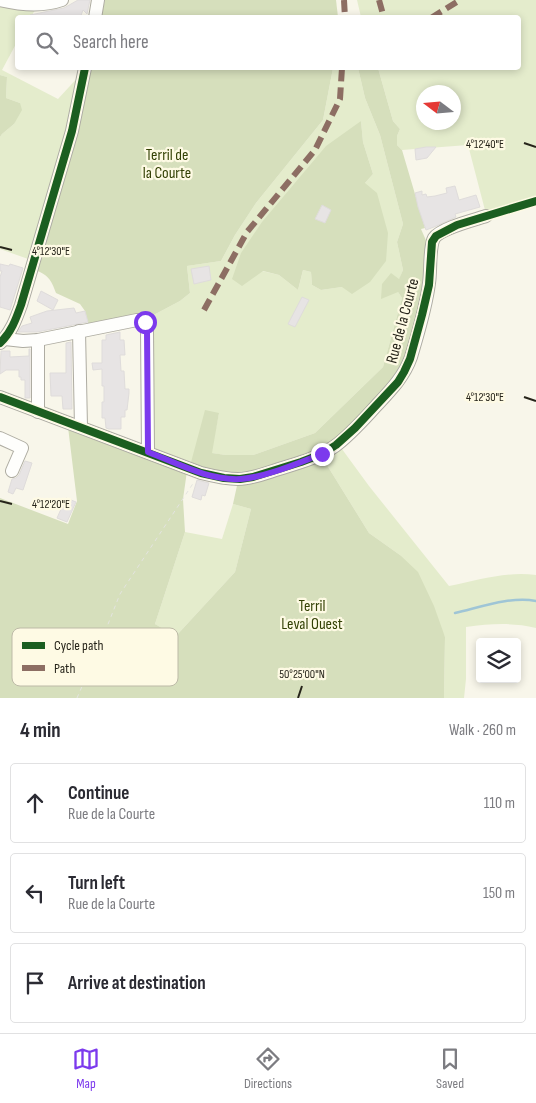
<!DOCTYPE html>
<meta charset="utf-8">
<style>
body{margin:0;font-family:"Sofia Sans Condensed",sans-serif;background:#f2f2f3;color:#2b2b33}
.controls{position:absolute;right:15px;bottom:15px;display:grid;overflow:hidden;border-radius:5px;box-shadow:0 2px 8px #0003}
.controls button{width:45px;height:45px;display:grid;place-items:center;padding:0;border:0;border-bottom:1px solid #e1e1e2;background:#fff;color:#2b2b33;font:25px sans-serif}
.compass{position:absolute;left:416px;top:85px;width:45px;height:45px;border-radius:50%;background:#fff;box-shadow:0 2px 8px #0003;rotate:286deg}
.stop{position:absolute;width:15px;height:15px;margin:-11px;border:4px solid #7c3aed;border-radius:50%;background:#fff}
.stop.end{background:#7c3aed;border-color:#fff;box-shadow:0 1px 5px #0008}
.list{margin:0;padding:0;list-style:none}
h2{display:flex;justify-content:space-between;align-items:center;height:65px;margin:0;padding:0 20px;font-size:21px}
h2 small{font-size:16px;font-weight:400;color:#7c7c81}
.list li{display:grid;grid-template-columns:32px 1fr auto;gap:15px;align-items:center;box-sizing:border-box;height:80px;margin:0 10px 10px;padding:0 10px;border:1px solid #e1e1e2;border-radius:5px}
.list b{display:block;font-size:19px;white-space:nowrap}
.list p{margin:0;font-size:16px;white-space:nowrap;color:#7c7c81}
.list em{font-size:16px;font-style:normal;color:#7c7c81}
.icon{flex:none;width:28px;height:28px;fill:none;stroke:currentColor;stroke-width:2;stroke-linecap:round;stroke-linejoin:round}
.map{position:relative;flex:none;width:536px;height:698px;overflow:hidden}
.search{position:absolute;background:#fff;box-shadow:0 2px 8px #0003;left:15px;right:15px;top:15px;height:55px;display:flex;align-items:center;gap:12px;box-sizing:border-box;padding:0 18px;border-radius:5px;color:#7c7c81;font-size:19px}
.sheet{height:335px;background:#fff}
nav{display:flex;justify-content:space-around;align-items:center;box-sizing:border-box;height:70px;border-top:1px solid #e1e1e2;background:#fff;font-size:14px;color:#7c7c81}
nav a{display:grid;justify-items:center;gap:2px}
nav .on{color:#7c3aed}
.map>svg:first-child{display:block}
</style>
<div class="map">
<svg width="536" height="698" viewBox="0 0 536 698">
<rect width="100%" height="100%" fill="#f8f6ea"/>
<g fill="#e4eccc" fill-rule="evenodd">
<path d="M 357,0 L 536,0 L 536,200 L 486,214 L 468,145 L 402,150 L 397,145 L 397,136 L 400,129 L 393,121 L 378,68 L 518,68 L 518,18 L 361,17 ZM 424,92 L 454,92 L 454,122 L 424,122 Z"/>
<path d="M 0,4 L 36,8 L 31,17 L 18,18 L 17,42 L 2,70 L 58,99 L 81,74 L 71,119 L 31,260 L 0,249 L 0,137 L 2,134 L 14,124 L 20,103 L 6,98 L 7,77 L 0,75 Z"/>
<path d="M 333,68 L 358,68 L 365,98 L 380,135 L 403,224 L 397,242 L 403,270 L 399,280 L 398,292 L 402,298 L 383,367 L 315,433 L 253,455 L 226,455 L 211,453 L 219,413 L 190,466 L 150,451 L 146,319 L 180,301 L 190,293 L 187,266 L 221,261 L 235,235 L 256,203 L 323,120 ZM 361,121 L 363,142 L 373,174 L 365,183 L 342,287 L 321,290 L 312,285 L 311,272 L 303,270 L 298,290 L 279,275 L 262,271 Z"/>
<path d="M 339,445 L 369,486 L 449,586 C 478,580 507,571 536,575 L 536,628 C 512,622 490,624 466,627 L 466,679 L 464,698 L 444,698 L 445,637 L 400,555 L 369,533 L 322,457 Z"/>
<path d="M 233,504 L 251,509 L 235,572 L 176,636 L 155,624 L 185,532 L 222,539 Z"/>
</g>
<g fill="#d6dfbc">
<path d="M 105,0 L 336,0 L 338,17 L 101,18 Z"/>
<path d="M 91,68 L 333,68 L 323,120 L 256,203 L 235,235 L 221,261 L 187,266 L 190,293 L 180,301 L 146,319 L 89,327 L 85,311 L 80,304 L 56,293 C 51,279 48,275 35,270 L 85,95 Z"/>
<path d="M 358,68 L 378,68 L 393,121 L 400,129 L 397,136 L 397,145 L 402,150 L 425,228 L 421,229 L 428,245 L 428,270 L 404,369 L 326,449 L 240,476 L 190,466 L 205,410 L 219,413 L 212,453 L 226,455 L 253,455 L 315,433 L 383,367 L 402,298 L 398,292 L 381,299 L 382,284 L 391,273 L 399,279 L 403,270 L 397,242 L 403,224 L 380,135 L 365,98 Z"/>
<path d="M 0,75 L 7,77 L 6,98 L 20,103 L 22,110 L 14,124 L 2,134 L 0,137 Z"/>
<path d="M 361,121 L 363,142 L 373,174 L 365,183 L 377,193 L 388,233 L 386,261 L 370,282 L 352,294 L 342,287 L 321,290 L 312,285 L 311,272 L 303,270 L 298,290 L 279,275 L 263,271 L 242,286 L 232,279 L 241,253 L 262,222 L 326,146 Z"/>
<path d="M 68,427 L 187,471 L 183,499 L 185,532 L 155,624 L 176,636 L 235,572 L 251,509 L 233,504 L 238,481 L 322,457 L 369,533 L 400,555 L 418,572 L 434,606 L 445,637 L 444,698 L 0,698 L 0,498 L 68,524 L 77,501 Z"/>
</g>
<g fill="none" stroke-linecap="round" stroke-linejoin="round">
<path stroke="#9fc5d6" stroke-width="2.5" d="M 455,613 C 481,607 511,596 536,601"/>
</g>
<g fill="#e7e4e4" stroke="#dfdcdb">
<path d="M 78,0 L 90,0 L 87,14 L 83,10 L 80,18 L 30,18 L 30,15 L 64,8 Z"/>
<path d="M 426,147 L 436,147 L 427,158 L 416,160 L 415,149 Z"/>
<path d="M 455,186 L 459,200 L 476,195 L 480,207 L 455,214 L 456,217 L 434,227 L 426,230 L 418,207 L 415,193 L 422,191 L 422,195 L 426,194 L 427,197 L 435,196 L 447,193 L 446,188 Z"/>
<path d="M 322,205 L 331,210 L 325,223 L 315,219 Z"/>
<path d="M 0,264 L 9,266 L 10,264 L 23,268 L 10,310 L 0,307 L 0,277 L 2,271 L 0,271 Z"/>
<path d="M 209,266 L 211,280 L 194,284 L 191,269 Z"/>
<path d="M 41,291 L 58,300 L 53,310 L 37,301 Z"/>
<path d="M 302,297 L 309,300 L 295,327 L 288,324 Z"/>
<path d="M 74,308 L 76,313 L 85,311 L 88,322 L 37,332 L 18,332 L 22,326 L 32,323 L 30,317 L 47,311 Z"/>
<path d="M 120,332 L 120,340 L 124,340 L 125,355 L 120,355 L 121,371 L 124,371 L 125,389 L 129,389 L 129,393 L 127,410 L 125,410 L 125,417 L 121,417 L 121,429 L 109,429 L 106,428 L 105,418 L 102,418 L 102,402 L 104,402 L 104,386 L 102,386 L 102,369 L 93,370 L 92,363 L 102,363 L 102,340 L 106,340 L 106,335 Z"/>
<path d="M 71,342 L 72,409 L 63,409 L 62,396 L 51,396 L 50,373 L 66,373 L 66,343 Z"/>
<path d="M 29,349 L 30,349 L 30,398 L 25,398 L 25,380 L 21,380 L 21,377 L 19,377 L 19,370 L 6,370 L 0,374 L 1,351 L 10,351 L 10,357 L 29,356 Z"/>
<path d="M 25,461 L 32,463 L 23,490 L 16,488 L 13,494 L 8,492 L 12,479 L 16,478 L 19,475 Z"/>
<path d="M 197,480 L 209,483 L 205,496 L 202,495 L 201,500 L 192,497 Z"/>
<path d="M 66,498 L 76,502 L 67,522 L 57,518 Z"/>
</g>
<g fill="none" stroke-linecap="round" stroke-linejoin="round">
<defs>
<g id="minor">
<path d="M 0,0 C 21,5 42,7 62,0"/>
<path d="M 95,18 L 98,0"/>
<path d="M 79,331 L 81,427"/>
<path d="M 5,339 L 23,341 L 38,340 L 137,320 L 145,322 L 146,324 L 147,329 L 148,452"/>
<path d="M 38,340 L 38,412"/>
<path d="M 0,343 C 11,333 16,319 21,305 L 72,131 L 85,68"/>
<path d="M 0,397 L 201,473 C 213,476 225,479 238,479 C 252,479 266,473 279,469 C 298,463 318,458 335,446 C 350,435 363,420 376,406 C 390,391 404,377 411,357 C 418,333 426,308 429,283 C 431,272 429,247 434,238 C 441,228 474,220 486,216"/>
<path d="M 0,438 L 22,448 L 12,471"/>
</g>
</defs>
<use href="#minor" stroke="#aeaca2" stroke-width="14"/>
<path stroke="#e4e4e0" stroke-width="1" stroke-dasharray="4 4" stroke-linecap="butt" d="M 77,698 L 97,652 L 120,594 L 194,482"/>
<use href="#minor" stroke="#fefefc" stroke-width="12"/>
<g stroke="#8d6e63" stroke-width="6" stroke-dasharray="12 6" stroke-linecap="butt">
<path d="M 344,0 L 345,18"/>
<path d="M 379,0 L 384,18"/>
<path d="M 431,18 L 460,0"/>
<path d="M 204,310 L 247,232 L 315,150 L 340,99 L 342,68"/>
</g>
<defs>
<g id="cycleway">
<path d="M 0,343 C 11,333 16,319 21,305 L 72,131 L 85,68"/>
<path d="M 0,397 L 201,473 L 224,478 L 240,479 L 253,477 L 301,462 L 322,454 L 336,445 L 355,428 L 398,382 L 404,372 L 410,359 L 422,315 L 429,285 L 432,242 L 436,236 L 457,225 L 536,201"/>
</g>
</defs>
<use href="#cycleway" stroke="#fefae4" stroke-width="11"/>
<use href="#cycleway" stroke="#1b5e20" stroke-width="8"/>
</g>
<g fill="none" stroke-linecap="round" stroke-linejoin="round">
<path stroke="#7c3aed" stroke-width="6" d="M 145,322 L 146,324 L 147,330 L 148,452 C 177,463 209,481 241,479 C 266,477 298,463 322,454"/>
</g>
<path fill="none" stroke="#26241a" stroke-width="2" d="M 524,143 L 536,147M 0,247 L 12,250M 524,397 L 536,401M 0,501 L 12,504M 298,698 L 302,686"/>
<g text-anchor="middle" dominant-baseline="central" stroke-width="4.5" stroke-linejoin="round" paint-order="stroke">
<g font-size="16" fill="#334104" stroke="#fefae4">
<text x="167" y="155">Terril de<tspan x="167" dy="18">la Courte</tspan></text>
<text x="312" y="606">Terril<tspan x="312" dy="18">Leval Ouest</tspan></text>
</g>
<g font-size="16" fill="#26241a" stroke="#fefae4">
<text transform="translate(403 321) rotate(-75)">Rue de la Courte</text>
</g>
</g>
<rect x="12" y="628" width="166" height="58" rx="8" fill="#fefae4" stroke="#bdbaa7" stroke-width="1"/>
<rect x="22" y="642" width="23" height="7" fill="#1b5e20"/>
<rect x="22" y="665" width="23" height="6" fill="#8d6e63"/>
<g font-size="14" fill="#26241a">
<text x="54" y="650">Cycle path</text>
<text x="54" y="673">Path</text>
</g>
<g font-size="12" text-anchor="middle" fill="#26241a" stroke="#fefae4" stroke-width="4.5" stroke-linejoin="round" paint-order="stroke">
<text x="485" y="148">4°12'40"E</text>
<text x="51" y="255">4°12'30"E</text>
<text x="485" y="401">4°12'30"E</text>
<text x="51" y="508">4°12'20"E</text>
<text x="302" y="678">50°25'00"N</text>
</g>
</svg>
<div class="controls">
<button><svg class="icon" aria-label="layers" viewBox="0 0 24 24"><path d="M12 4l9 5-9 5-9-5zM3 14l9 5 9-5"/></svg></button>
</div>
<svg class="compass" viewBox="-18 -18 36 36"><path d="M0-13l5 13h-10z" fill="#e53935"/><path d="M0 13l5-13h-10z" fill="#7c7c81"/></svg>
<div class="stop" style="left:145px;top:322px"></div>
<div class="stop end" style="left:322px;top:454px"></div>
<div class="search"><svg class="icon" aria-label="search" viewBox="0 0 24 24"><circle cx="10" cy="10" r="6"/><path d="M15 15l6 6"/></svg>Search here</div>
</div>
<section class="sheet">
<h2>4 min<small>Walk · 260 m</small></h2>
<ul class="list">
<li><svg class="icon" aria-label="ahead" viewBox="0 0 24 24"><path d="M12 20V5M6 11l6-6 6 6"/></svg><div><b>Continue</b><p>Rue de la Courte</p></div><em>110 m</em></li>
<li><svg class="icon" aria-label="left" viewBox="0 0 24 24"><path d="M17 20v-9H6M10 6l-5 5 5 5"/></svg><div><b>Turn left</b><p>Rue de la Courte</p></div><em>150 m</em></li>
<li><svg class="icon" aria-label="arrive" viewBox="0 0 24 24"><path d="M6 21V4h12l-3 4 3 4H6"/></svg><div><b>Arrive at destination</b></div></li>
</ul>
</section>
<nav>
<a class="on"><svg class="icon" aria-label="map" viewBox="0 0 24 24"><path d="M3 6l6-2 6 2 6-2v14l-6 2-6-2-6 2zM9 4v14M15 6v14"/></svg>Map</a>
<a><svg class="icon" aria-label="directions" viewBox="0 0 24 24"><path d="M12 3l9 9-9 9-9-9zM9 14v-3h6M13 9l2 2-2 2"/></svg>Directions</a>
<a><svg class="icon" aria-label="saved" viewBox="0 0 24 24"><path d="M7 4h10v16l-5-4-5 4z"/></svg>Saved</a>
</nav>
